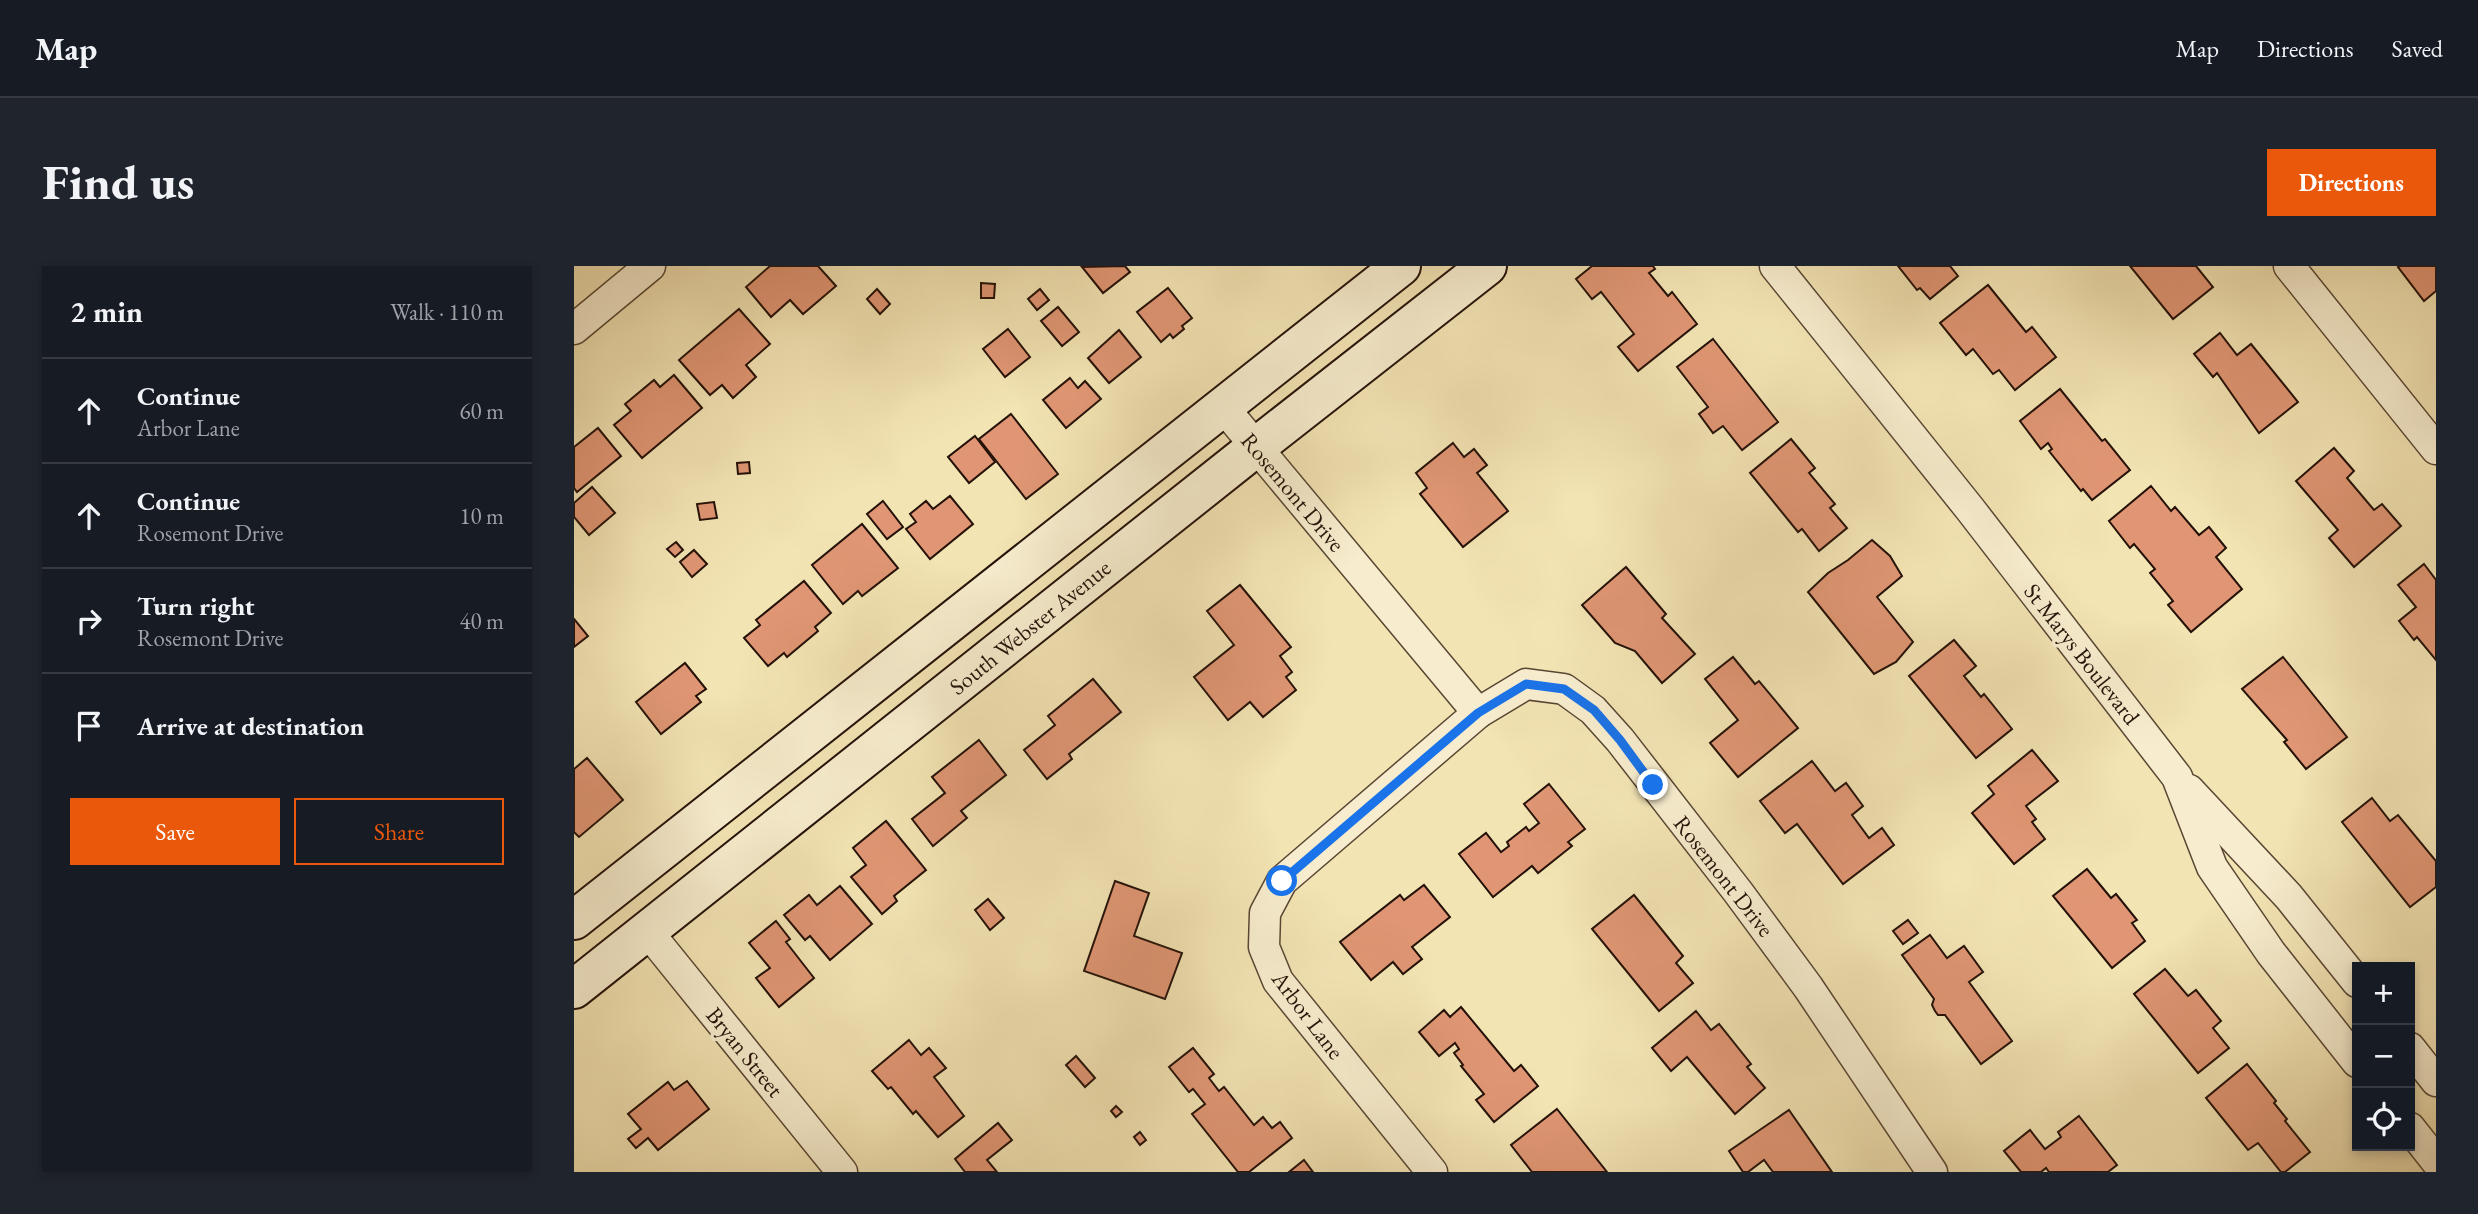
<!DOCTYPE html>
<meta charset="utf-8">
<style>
body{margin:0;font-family:"EB Garamond",serif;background:#20242c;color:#f1f3f6}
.controls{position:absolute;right:21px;bottom:21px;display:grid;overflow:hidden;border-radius:0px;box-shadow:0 4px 10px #0003}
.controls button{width:63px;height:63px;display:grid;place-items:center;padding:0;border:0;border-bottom:2px solid #363941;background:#171b24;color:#f1f3f6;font:35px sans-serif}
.stop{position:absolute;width:21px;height:21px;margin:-16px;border:5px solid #1a73e8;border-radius:50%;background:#fff}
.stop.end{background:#1a73e8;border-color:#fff;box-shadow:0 2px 7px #0008}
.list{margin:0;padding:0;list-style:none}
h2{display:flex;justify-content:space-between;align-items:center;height:91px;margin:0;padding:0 28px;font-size:30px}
h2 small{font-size:23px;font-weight:400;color:#9ea1a6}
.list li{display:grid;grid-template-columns:46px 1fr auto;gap:21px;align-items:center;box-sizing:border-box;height:105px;padding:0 28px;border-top:2px solid #363941}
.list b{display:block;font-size:26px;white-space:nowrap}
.list p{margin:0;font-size:23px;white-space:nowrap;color:#9ea1a6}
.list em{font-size:23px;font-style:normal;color:#9ea1a6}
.actions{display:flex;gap:14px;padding:21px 28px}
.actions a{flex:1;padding:16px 0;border:2px solid #ea580c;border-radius:0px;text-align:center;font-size:24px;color:#ea580c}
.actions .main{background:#ea580c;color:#fff}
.icon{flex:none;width:38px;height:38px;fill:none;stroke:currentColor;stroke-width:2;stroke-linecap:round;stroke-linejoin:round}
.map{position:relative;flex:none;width:1862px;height:906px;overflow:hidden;border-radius:0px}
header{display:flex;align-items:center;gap:42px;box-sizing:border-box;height:98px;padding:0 35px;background:#171b24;border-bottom:2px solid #363941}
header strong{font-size:33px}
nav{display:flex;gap:38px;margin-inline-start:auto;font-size:24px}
.intro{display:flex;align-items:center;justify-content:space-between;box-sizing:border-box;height:168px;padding:0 42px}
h1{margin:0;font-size:49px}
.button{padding:18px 32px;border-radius:0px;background:#ea580c;color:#fff;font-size:24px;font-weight:700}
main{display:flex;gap:42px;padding:0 42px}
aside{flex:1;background:#171b24;border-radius:0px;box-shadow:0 4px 10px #0003}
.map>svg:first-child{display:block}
</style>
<header>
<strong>Map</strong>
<nav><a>Map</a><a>Directions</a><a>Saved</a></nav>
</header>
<div class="intro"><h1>Find us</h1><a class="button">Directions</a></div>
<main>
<aside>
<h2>2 min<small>Walk · 110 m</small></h2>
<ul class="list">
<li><svg class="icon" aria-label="ahead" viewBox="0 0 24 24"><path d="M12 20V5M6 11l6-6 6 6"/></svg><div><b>Continue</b><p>Arbor Lane</p></div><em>60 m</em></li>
<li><svg class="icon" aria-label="ahead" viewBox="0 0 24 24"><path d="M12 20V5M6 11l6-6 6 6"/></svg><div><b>Continue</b><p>Rosemont Drive</p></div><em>10 m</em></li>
<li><svg class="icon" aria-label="right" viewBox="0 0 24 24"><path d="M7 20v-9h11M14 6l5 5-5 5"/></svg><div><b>Turn right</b><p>Rosemont Drive</p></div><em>40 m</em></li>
<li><svg class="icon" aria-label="arrive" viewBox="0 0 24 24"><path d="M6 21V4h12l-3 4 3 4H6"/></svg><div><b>Arrive at destination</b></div></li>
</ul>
<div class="actions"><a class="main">Save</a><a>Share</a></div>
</aside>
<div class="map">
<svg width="1862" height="906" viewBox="0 0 1862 906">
<rect width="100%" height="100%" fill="#f3e4b4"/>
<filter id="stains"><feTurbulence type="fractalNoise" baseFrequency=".00286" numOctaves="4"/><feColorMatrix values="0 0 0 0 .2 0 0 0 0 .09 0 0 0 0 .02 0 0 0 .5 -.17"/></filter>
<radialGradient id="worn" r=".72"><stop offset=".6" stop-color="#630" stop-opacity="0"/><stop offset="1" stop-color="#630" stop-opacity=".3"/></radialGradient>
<g fill="#e09674" stroke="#241108" stroke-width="2">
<path d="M 196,0 L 244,0 L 262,20 L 229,48 L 216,34 L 197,51 L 172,21 Z"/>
<path d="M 551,0 L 556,6 L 529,27 L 508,1 Z"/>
<path d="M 1018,0 L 1079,0 L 1081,3 L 1075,7 L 1094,30 L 1098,26 L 1123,58 L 1064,105 L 1044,81 L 1060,68 L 1027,26 L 1018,33 L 1002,13 Z"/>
<path d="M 1324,0 L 1376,0 L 1384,10 L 1356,33 L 1346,22 L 1343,24 Z"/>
<path d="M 1556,0 L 1622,0 L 1639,21 L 1599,53 Z"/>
<path d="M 1826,0 L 1862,0 L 1862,25 L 1850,35 L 1824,1 Z"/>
<path d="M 407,17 L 421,18 L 420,32 L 407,32 Z"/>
<path d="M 1414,19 L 1452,66 L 1458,61 L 1482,91 L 1441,124 L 1425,104 L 1419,108 L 1399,83 L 1392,89 L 1366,57 Z"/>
<path d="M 594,22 L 618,52 L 608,60 L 610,63 L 599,72 L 596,68 L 587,76 L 563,46 Z"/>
<path d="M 303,23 L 316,38 L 306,48 L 293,33 Z"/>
<path d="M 466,23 L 475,34 L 463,44 L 454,33 Z"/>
<path d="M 484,41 L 505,66 L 488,80 L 467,55 Z"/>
<path d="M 165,43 L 196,78 L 172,99 L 182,111 L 159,132 L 148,119 L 136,129 L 105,94 Z"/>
<path d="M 434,63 L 456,91 L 431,111 L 409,83 Z"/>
<path d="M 545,64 L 567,91 L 535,117 L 514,92 Z"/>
<path d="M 1646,67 L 1663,89 L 1677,78 L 1724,136 L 1685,167 L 1643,107 L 1639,111 L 1620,88 Z"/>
<path d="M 1139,73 L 1204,156 L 1168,184 L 1149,160 L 1139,167 L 1125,148 L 1134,141 L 1103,101 Z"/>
<path d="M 100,109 L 128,142 L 68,192 L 40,159 L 57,145 L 51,138 L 80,114 L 86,121 Z"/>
<path d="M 496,112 L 504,122 L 511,115 L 527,133 L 492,162 L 469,134 Z"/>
<path d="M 1486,123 L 1528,175 L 1531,173 L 1556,204 L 1518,234 L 1509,223 L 1507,225 L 1475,185 L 1478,183 L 1474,177 L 1467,183 L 1446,155 Z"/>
<path d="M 437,148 L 484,208 L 452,233 L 405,173 Z"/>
<path d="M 24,162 L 47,190 L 3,226 L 0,222 L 0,181 Z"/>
<path d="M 401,170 L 421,196 L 395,217 L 374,191 Z"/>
<path d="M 1217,173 L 1241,202 L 1235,207 L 1261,238 L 1256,242 L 1273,262 L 1245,285 L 1228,263 L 1224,266 L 1176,207 Z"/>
<path d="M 879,177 L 890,191 L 900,183 L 913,199 L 903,207 L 934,245 L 889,281 L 846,228 L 853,222 L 842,207 Z"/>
<path d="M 1760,182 L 1780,205 L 1773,212 L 1800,244 L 1808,238 L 1827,260 L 1780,301 L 1755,272 L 1764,264 L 1722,215 Z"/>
<path d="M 175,196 L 176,207 L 164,208 L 163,197 Z"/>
<path d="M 1577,220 L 1597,245 L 1601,241 L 1625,269 L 1635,261 L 1652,282 L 1642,291 L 1668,323 L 1617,366 L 1594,339 L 1599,335 L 1576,307 L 1581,303 L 1560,278 L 1556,282 L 1535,255 Z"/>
<path d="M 18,221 L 41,247 L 15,269 L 0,251 L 0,237 Z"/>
<path d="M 376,230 L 399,258 L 356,293 L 332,263 L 342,256 L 336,248 L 352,235 L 359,243 Z"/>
<path d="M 309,235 L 329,261 L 313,273 L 293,248 Z"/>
<path d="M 140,236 L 143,252 L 126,254 L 123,238 Z"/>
<path d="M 288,258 L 324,302 L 288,330 L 284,325 L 269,338 L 238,299 Z"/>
<path d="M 1298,274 L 1316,290 L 1328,310 L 1303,331 L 1339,376 L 1322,396 L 1300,408 L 1234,326 L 1254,307 L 1274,294 Z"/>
<path d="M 102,276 L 109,284 L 101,291 L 93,283 Z"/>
<path d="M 120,284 L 133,298 L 118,311 L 106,296 Z"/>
<path d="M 1850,298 L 1862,314 L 1862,394 L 1843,371 L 1840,374 L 1825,355 L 1842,341 L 1824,319 Z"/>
<path d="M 1052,301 L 1092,348 L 1088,352 L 1121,388 L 1088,417 L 1061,385 L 1041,377 L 1008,339 Z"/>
<path d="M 230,315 L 257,347 L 241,361 L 244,365 L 213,391 L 210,387 L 194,400 L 170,372 L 186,359 L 182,354 Z"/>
<path d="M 666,319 L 717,381 L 706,390 L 718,406 L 712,411 L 722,424 L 689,451 L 676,436 L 654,454 L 620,411 L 660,379 L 633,345 Z"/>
<path d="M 0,353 L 14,370 L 0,381 Z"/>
<path d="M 1380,374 L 1402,400 L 1390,410 L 1407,431 L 1410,428 L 1438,463 L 1402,492 L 1335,410 Z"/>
<path d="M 1159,391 L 1181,418 L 1185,415 L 1224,462 L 1164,511 L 1136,477 L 1164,454 L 1131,413 Z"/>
<path d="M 1709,391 L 1773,471 L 1732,503 L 1710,476 L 1713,474 L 1668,423 Z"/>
<path d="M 111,397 L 132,423 L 122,430 L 127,436 L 87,468 L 62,436 Z"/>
<path d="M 519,413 L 547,446 L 495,488 L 498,493 L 473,513 L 450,484 L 481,459 L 474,450 Z"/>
<path d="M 405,474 L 432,509 L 387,545 L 393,552 L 359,580 L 338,553 L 371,527 L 358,511 Z"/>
<path d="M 1458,484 L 1484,515 L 1452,540 L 1462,553 L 1458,556 L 1471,573 L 1440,598 L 1398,547 L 1420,528 L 1414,520 Z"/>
<path d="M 13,492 L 49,534 L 5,571 L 0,566 L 0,503 Z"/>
<path d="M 1238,495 L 1261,525 L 1272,517 L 1289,540 L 1278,549 L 1295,572 L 1308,562 L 1320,579 L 1269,618 L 1223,558 L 1211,567 L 1186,535 Z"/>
<path d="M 975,518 L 1011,563 L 994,576 L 998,580 L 964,607 L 958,600 L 919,631 L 885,588 L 912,567 L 927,586 L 935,580 L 933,576 L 952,561 L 955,565 L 965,557 L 950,538 Z"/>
<path d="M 1798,532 L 1816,555 L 1824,549 L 1862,595 L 1862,621 L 1836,641 L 1768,556 Z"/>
<path d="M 312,555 L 352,604 L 320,630 L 323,635 L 308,648 L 277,611 L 292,599 L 279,582 Z"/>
<path d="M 1513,603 L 1537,632 L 1542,628 L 1563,654 L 1558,657 L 1571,675 L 1538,702 L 1479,630 Z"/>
<path d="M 541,615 L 575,627 L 560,670 L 608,687 L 591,733 L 510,705 Z"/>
<path d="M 850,619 L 876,651 L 838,681 L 848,693 L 829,708 L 819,696 L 797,714 L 766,676 L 826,629 L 830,634 Z"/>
<path d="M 266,620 L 298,658 L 256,694 L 236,670 L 231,674 L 210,649 L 235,629 L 243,639 Z"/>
<path d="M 1060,629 L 1109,690 L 1102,697 L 1119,717 L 1085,745 L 1018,663 Z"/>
<path d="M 414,633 L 430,652 L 416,664 L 401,644 Z"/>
<path d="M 1334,654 L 1344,667 L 1329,678 L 1319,665 Z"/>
<path d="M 202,655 L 216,673 L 212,676 L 240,712 L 205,741 L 182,712 L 196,702 L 175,677 Z"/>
<path d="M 1356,669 L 1373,692 L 1390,680 L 1409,706 L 1395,716 L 1438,775 L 1407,798 L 1371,749 L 1364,749 L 1361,745 L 1358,739 L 1360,733 L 1328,689 Z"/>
<path d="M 1591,703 L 1614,730 L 1622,724 L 1647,755 L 1639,762 L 1655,782 L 1624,807 L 1560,728 Z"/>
<path d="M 887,741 L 940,805 L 947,799 L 964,820 L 920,856 L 902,834 L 910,828 L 887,800 L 889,799 L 880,787 L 885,783 L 881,777 L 865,790 L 845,766 L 870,744 L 876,751 Z"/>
<path d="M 1122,745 L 1137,764 L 1145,758 L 1177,798 L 1173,801 L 1191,822 L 1161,848 L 1113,791 L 1097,805 L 1078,782 Z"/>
<path d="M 335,774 L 347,789 L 355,782 L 372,802 L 360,811 L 390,850 L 364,871 L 342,845 L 339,848 L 317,821 L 314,823 L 298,805 Z"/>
<path d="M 619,782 L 640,808 L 635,812 L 645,825 L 650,821 L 680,859 L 689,851 L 698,862 L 706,856 L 718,872 L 675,906 L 664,906 L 618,848 L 631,838 L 619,823 L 615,826 L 595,801 Z"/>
<path d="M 502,790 L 521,812 L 511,821 L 492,799 Z"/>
<path d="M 1673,798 L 1702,835 L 1700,837 L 1713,853 L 1711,855 L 1736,886 L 1711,906 L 1707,906 L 1684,877 L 1674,884 L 1632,832 Z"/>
<path d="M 113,815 L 135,843 L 84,884 L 74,872 L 62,882 L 54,873 L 67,863 L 54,848 L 94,816 L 100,824 Z"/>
<path d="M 542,840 L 548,846 L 542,851 L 537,845 Z"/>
<path d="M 983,843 L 1033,906 L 958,906 L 937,879 Z"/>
<path d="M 1215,844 L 1258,906 L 1199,906 L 1190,894 L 1174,906 L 1169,906 L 1155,885 Z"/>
<path d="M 1505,850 L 1543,899 L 1534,906 L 1475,906 L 1472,902 L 1467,906 L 1447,906 L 1430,885 L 1456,864 L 1471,883 L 1487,871 L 1484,866 Z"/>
<path d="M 424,857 L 438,874 L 413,894 L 423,906 L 391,906 L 381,893 Z"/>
<path d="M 566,866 L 572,874 L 566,879 L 560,871 Z"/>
<path d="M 730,894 L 739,906 L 715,906 Z"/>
</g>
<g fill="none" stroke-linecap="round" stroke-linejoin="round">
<defs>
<g id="street">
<path d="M 1201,0 L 1396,243 L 1603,511 L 1638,601 L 1697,687 L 1783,796"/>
<path d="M 1715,0 L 1862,183"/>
<path d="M 0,63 L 76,0"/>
<path d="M 649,141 L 904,447"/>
<path d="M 1615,524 L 1715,631 L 1783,716"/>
<path d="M 74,666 L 268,906"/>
<path d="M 1836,782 L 1862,815"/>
<path d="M 1836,862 L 1862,895"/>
<path d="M 858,906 L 704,715 L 690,681 L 691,647 L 708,615 L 904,447 L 952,418 L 990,423 L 1019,444 L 1046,474 L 1164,626 L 1234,721 L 1358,906"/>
</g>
<g id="secondary">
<path d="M 0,654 L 827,0"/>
<path d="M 0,723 L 682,181 L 913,0"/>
</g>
</defs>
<use href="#street" stroke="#584633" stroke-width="33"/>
<use href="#secondary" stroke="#241108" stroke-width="42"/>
<use href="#street" stroke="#f7edce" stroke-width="30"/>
<use href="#secondary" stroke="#f7edce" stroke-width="38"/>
</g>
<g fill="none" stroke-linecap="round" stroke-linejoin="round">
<path stroke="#1a73e8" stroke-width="9" d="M 708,615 L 904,447 L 952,418 L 990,423 L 1020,444 L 1046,474 L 1079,519"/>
</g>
<g text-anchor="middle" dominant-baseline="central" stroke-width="7" stroke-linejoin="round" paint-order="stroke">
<g font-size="23" fill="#241108" stroke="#f7edce">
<text transform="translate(719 226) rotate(50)">Rosemont Drive</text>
<text transform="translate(456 361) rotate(-39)">South Webster Avenue</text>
<text transform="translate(1508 388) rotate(52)">St Marys Boulevard</text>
<text transform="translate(1150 610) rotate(52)">Rosemont Drive</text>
<text transform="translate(734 749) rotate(53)">Arbor Lane</text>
<text transform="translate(171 786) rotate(51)">Bryan Street</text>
</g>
</g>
<rect width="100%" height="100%" filter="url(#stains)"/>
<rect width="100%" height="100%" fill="url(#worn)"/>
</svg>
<div class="controls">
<button>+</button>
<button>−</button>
<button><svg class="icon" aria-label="locate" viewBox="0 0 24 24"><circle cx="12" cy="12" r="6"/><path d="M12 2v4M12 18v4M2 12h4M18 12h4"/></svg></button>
</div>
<div class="stop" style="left:708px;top:615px"></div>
<div class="stop end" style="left:1079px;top:519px"></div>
</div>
</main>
